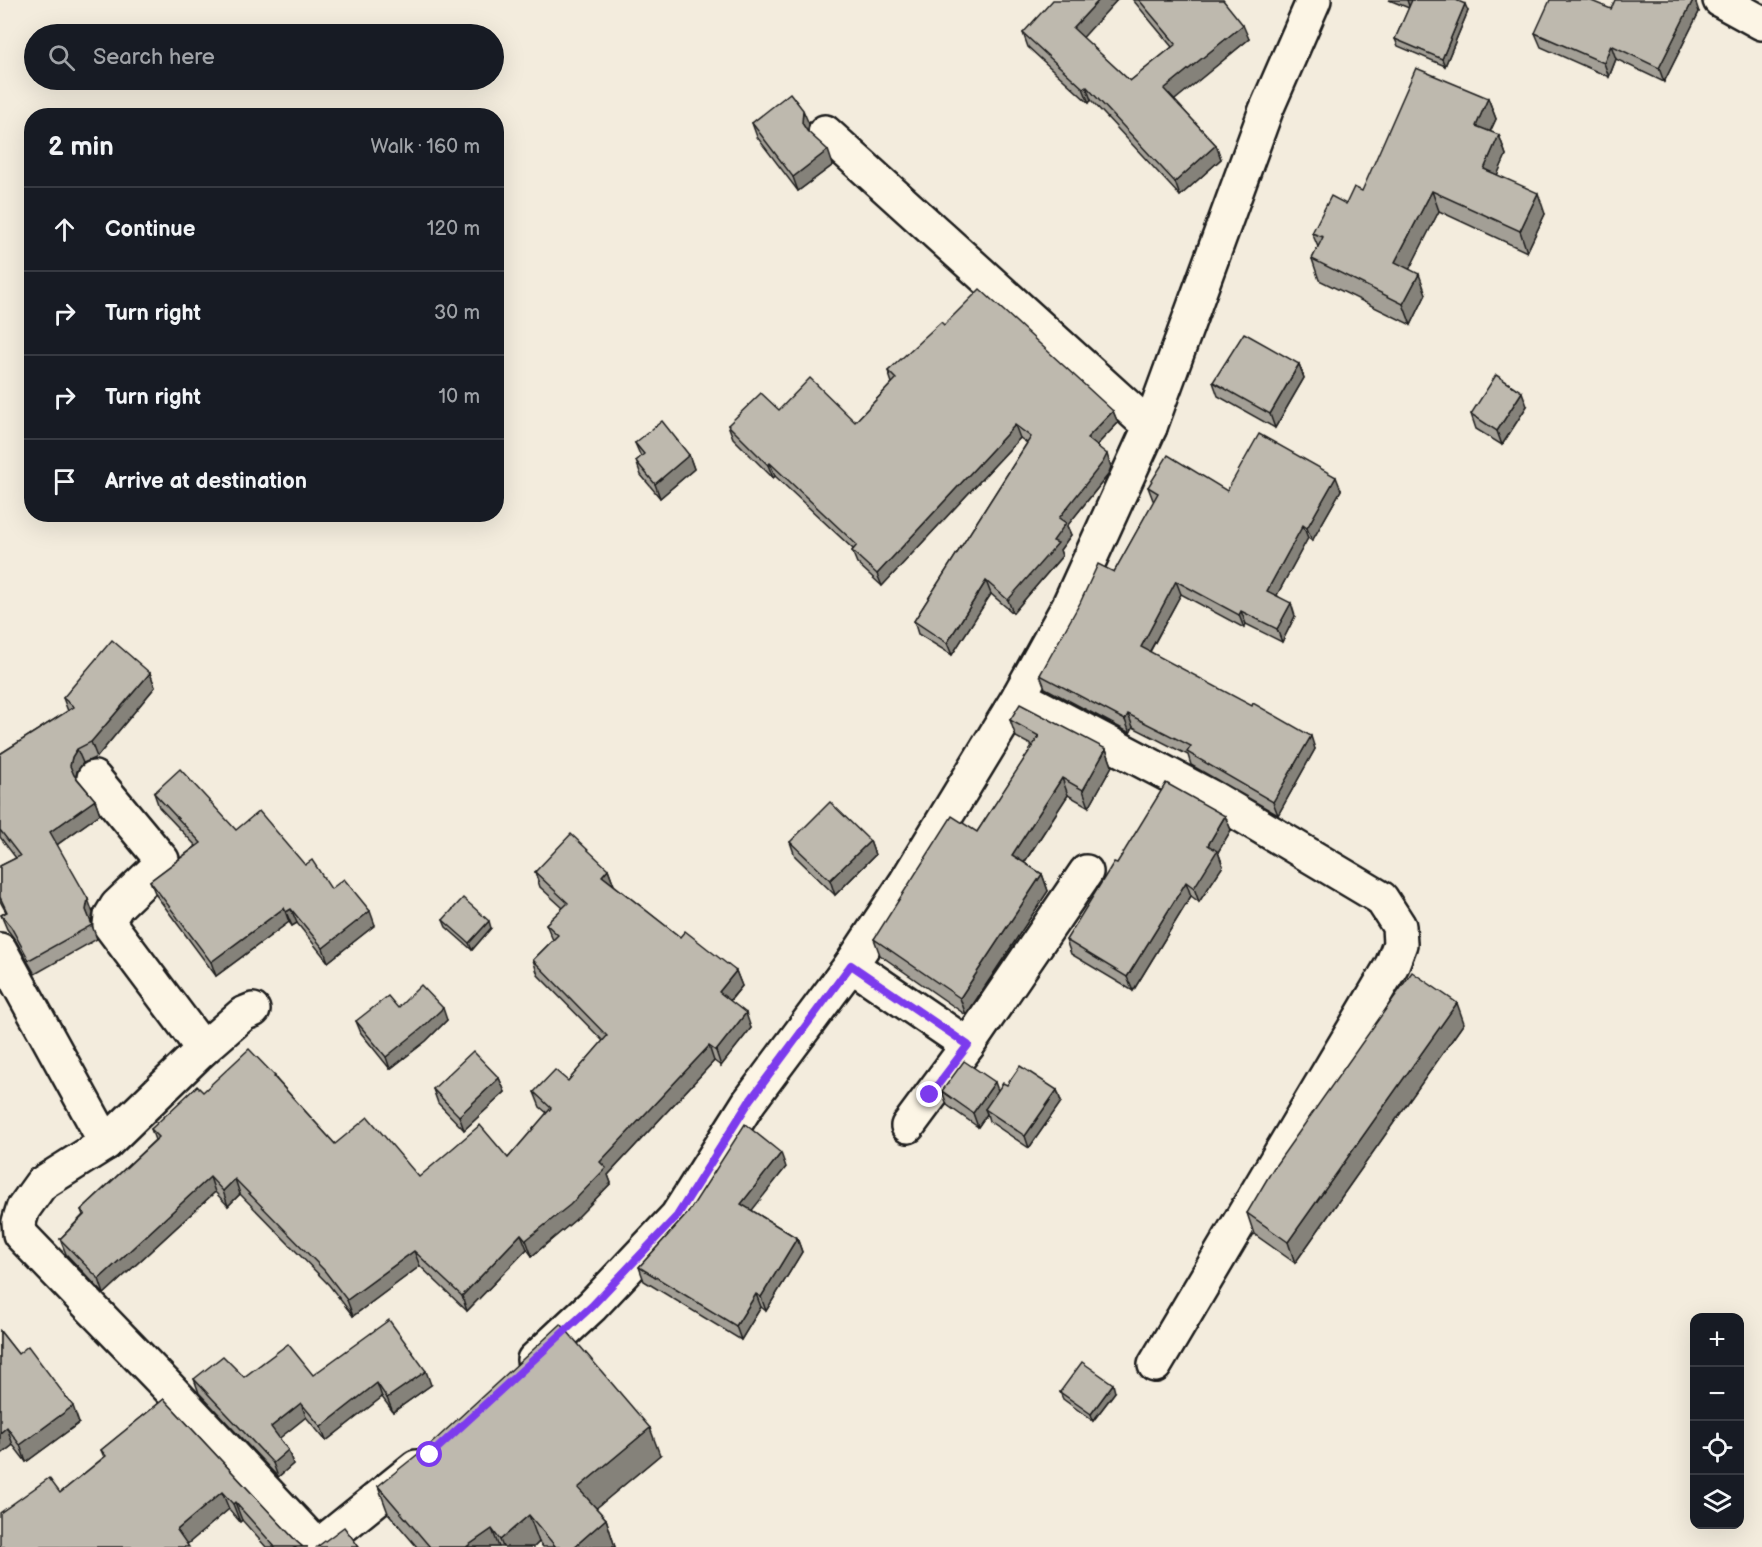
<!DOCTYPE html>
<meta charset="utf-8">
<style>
body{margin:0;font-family:"Balsamiq Sans",sans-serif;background:#242831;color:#f1f3f6}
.controls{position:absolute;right:18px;bottom:18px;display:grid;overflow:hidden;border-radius:12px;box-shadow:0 6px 24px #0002}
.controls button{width:54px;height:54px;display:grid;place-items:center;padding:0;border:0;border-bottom:2px solid #363941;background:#171b24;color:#f1f3f6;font:30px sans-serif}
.stop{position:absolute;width:18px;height:18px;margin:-14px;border:4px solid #7c3aed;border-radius:50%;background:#fff}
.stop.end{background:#7c3aed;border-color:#fff;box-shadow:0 2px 6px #0008}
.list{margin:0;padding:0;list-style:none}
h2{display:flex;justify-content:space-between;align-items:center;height:78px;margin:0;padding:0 24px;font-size:26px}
h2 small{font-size:20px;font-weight:400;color:#9ea1a6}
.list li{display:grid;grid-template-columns:39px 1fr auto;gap:18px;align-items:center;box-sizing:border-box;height:84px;padding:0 24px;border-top:2px solid #363941}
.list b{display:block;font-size:22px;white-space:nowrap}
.list em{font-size:20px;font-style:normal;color:#9ea1a6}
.icon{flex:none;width:33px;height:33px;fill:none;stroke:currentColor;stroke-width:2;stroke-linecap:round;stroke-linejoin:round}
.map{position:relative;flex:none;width:1762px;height:1547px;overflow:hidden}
.search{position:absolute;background:#171b24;box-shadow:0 6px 24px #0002;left:24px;top:24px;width:480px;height:66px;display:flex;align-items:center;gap:15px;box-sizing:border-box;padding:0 21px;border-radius:33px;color:#9ea1a6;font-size:22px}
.panel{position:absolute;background:#171b24;box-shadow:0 6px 24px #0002;left:24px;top:108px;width:480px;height:414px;border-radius:24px}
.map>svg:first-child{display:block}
</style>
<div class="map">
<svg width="1762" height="1547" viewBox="0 0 1762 1547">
<rect width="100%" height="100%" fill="#f3ecdd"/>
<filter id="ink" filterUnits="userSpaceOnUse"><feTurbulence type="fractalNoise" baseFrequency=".0167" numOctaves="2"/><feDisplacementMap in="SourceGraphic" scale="12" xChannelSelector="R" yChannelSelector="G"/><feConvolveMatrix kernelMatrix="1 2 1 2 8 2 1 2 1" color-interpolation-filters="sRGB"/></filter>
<g filter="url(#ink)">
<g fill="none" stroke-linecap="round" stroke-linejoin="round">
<defs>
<g id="minor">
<path d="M 1720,0 L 1762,23"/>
<path d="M 825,132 L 1150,427"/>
<path d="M 1019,696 L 1213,798 L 1381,898 L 1399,926 L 1400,944 L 1392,965 L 1155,1365"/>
<path d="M 94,778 L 162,860 L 161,864 L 117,906 L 111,916 L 110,925 L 203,1049 L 106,1143 L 41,1184 L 23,1209 L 19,1222 L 20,1234 L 168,1387 L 318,1547"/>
<path d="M 0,950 L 106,1143"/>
<path d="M 851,965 L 968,1045"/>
<path d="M 203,1049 L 243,1014 L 253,1010"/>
<path d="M 908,1126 L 968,1045 L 1086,872"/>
<path d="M 534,1360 L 592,1306 L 677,1216 L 749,1102 L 851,965 L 906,882 L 1019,696 L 1068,607 L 1150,427 L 1266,110 L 1314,0"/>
<path d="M 317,1547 L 416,1467"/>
</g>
</defs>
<use href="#minor" stroke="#1c1c1c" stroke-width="38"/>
<use href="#minor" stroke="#fcf5e5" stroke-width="33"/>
</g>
<g fill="#a39f96" stroke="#1c1c1c" stroke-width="1.5">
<path d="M 1117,0 L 1082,37 L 1130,81 L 1172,47 L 1133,0 L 1223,0 L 1249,39 L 1174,100 L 1216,145 L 1221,159 L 1180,196 L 1091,100 L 1089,103 L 1028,47 L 1023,33 Z"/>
<path d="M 1389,0 L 1456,0 L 1468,11 L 1445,66 L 1398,46 L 1395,39 L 1409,8 Z"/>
<path d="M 1611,9 L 1699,12 L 1664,82 L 1616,59 L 1609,77 L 1541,47 L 1535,33 Z"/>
<path d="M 1488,98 L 1496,119 L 1490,132 L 1499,135 L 1506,155 L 1497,175 L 1545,214 L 1527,252 L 1439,211 L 1409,269 L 1426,294 L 1411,325 L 1319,280 L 1312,259 L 1318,247 L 1312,233 L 1362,191 Z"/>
<path d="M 752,123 L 809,124 L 808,132 L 833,165 L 798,191 L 757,137 Z"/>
<path d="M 944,325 L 1113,411 L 1118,423 L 1096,446 L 1111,467 L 1108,475 L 1067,526 L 1071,535 L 1060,550 L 1062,556 L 1013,613 L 991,594 L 952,655 L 918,634 L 914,621 L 1027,443 L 1020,438 L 882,586 L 857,563 L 852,551 L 853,549 L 775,476 L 773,478 L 733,438 L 728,425 L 779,410 L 855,422 L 892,383 L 888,371 Z"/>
<path d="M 1299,364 L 1304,378 L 1275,428 L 1218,396 L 1213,382 Z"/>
<path d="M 1527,406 L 1502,445 L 1476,429 L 1471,414 Z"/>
<path d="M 635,443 L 689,455 L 694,469 L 660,498 L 641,475 L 636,461 L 641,457 Z"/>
<path d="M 1148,487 L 1227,491 L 1341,490 L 1312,541 L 1308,538 L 1277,595 L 1295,616 L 1282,642 L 1246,624 L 1244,628 L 1181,594 L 1150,652 L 1315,749 L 1278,815 L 1191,765 L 1188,755 L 1133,727 L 1130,733 L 1045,688 L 1040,675 L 1114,572 L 1154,501 L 1153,500 Z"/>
<path d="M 150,673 L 155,687 L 97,757 L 83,763 L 77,771 L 76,777 L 95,800 L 100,814 L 57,845 L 93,913 L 91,923 L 97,939 L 35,974 L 16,941 L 7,929 L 1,915 L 6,912 L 0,901 L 0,866 L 16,858 L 0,837 L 0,754 L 68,711 L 63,698 Z"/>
<path d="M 1010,720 L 1106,749 L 1112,766 L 1089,807 L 1068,795 L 1024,863 L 1042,874 L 1048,891 L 966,1015 L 880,955 L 874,939 L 977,832 L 1033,746 L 1016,737 Z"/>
<path d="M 154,793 L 236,830 L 305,865 L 331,889 L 375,925 L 328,962 L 297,923 L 292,926 L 289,922 L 216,976 L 156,895 L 150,881 L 196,846 L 159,807 Z"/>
<path d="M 1225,816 L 1231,830 L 1218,852 L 1223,866 L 1199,902 L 1191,896 L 1133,991 L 1071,954 L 1066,940 L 1117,863 Z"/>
<path d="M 870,841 L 875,855 L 835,895 L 795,856 L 790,842 Z"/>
<path d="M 608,869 L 614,885 L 680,937 L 736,971 L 742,986 L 730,1001 L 751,1028 L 721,1066 L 714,1061 L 608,1175 L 611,1183 L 575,1220 L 532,1256 L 527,1249 L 467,1311 L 420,1266 L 353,1316 L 329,1285 L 240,1194 L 228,1206 L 215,1192 L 104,1294 L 66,1254 L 60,1239 L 83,1215 L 81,1210 L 155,1140 L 151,1129 L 203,1092 L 275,1076 L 277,1080 L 335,1144 L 419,1177 L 508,1158 L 547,1113 L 540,1107 L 534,1092 L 568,1081 L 603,1041 L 538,975 L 533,960 L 553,940 L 546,924 L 563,908 L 540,887 L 535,872 Z"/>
<path d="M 443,920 L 491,928 L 472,950 L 446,927 Z"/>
<path d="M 398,1008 L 447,1020 L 426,1041 L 390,1069 L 361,1033 L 356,1021 Z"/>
<path d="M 1464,1023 L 1295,1263 L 1254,1234 L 1247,1213 Z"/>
<path d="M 499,1078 L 505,1092 L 464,1130 L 438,1103 L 433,1089 Z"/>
<path d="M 1007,1085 L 1057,1090 L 1061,1102 L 1029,1148 L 989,1121 L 987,1114 L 978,1127 L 947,1105 L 942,1091 L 998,1091 Z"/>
<path d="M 786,1167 L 751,1210 L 797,1238 L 802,1252 L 766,1311 L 761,1307 L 741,1340 L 644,1281 L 639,1267 L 688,1213 Z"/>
<path d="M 0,1331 L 18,1354 L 79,1423 L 26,1462 L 13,1445 L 0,1455 Z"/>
<path d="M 313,1375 L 431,1385 L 393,1412 L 382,1397 L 326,1441 L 306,1417 L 279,1438 L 288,1450 L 293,1464 L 278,1477 L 199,1393 L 194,1379 Z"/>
<path d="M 1060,1392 L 1115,1392 L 1093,1421 L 1063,1399 Z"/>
<path d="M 164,1399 L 297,1542 L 303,1547 L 308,1547 L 266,1547 L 242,1520 L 240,1522 L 229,1509 L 187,1544 L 60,1493 L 104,1457 L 101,1450 Z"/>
<path d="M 660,1455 L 596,1508 L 606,1519 L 615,1547 L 543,1547 L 539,1542 L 534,1547 L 417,1547 L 388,1513 L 378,1486 Z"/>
</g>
<g fill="#85827a" stroke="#1c1c1c" stroke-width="1.5">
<path d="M 1099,0 L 1117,0 L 1078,43 L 1073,28 Z"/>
<path d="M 1407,0 L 1414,0 L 1410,9 Z"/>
<path d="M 1693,0 L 1695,0 L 1699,12 L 1664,82 L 1659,68 Z"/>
<path d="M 1465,4 L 1468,11 L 1445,66 L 1442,59 Z"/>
<path d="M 1243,25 L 1249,39 L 1170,104 L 1164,89 Z"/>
<path d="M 1611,45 L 1616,59 L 1609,77 L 1604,63 Z"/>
<path d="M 1086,86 L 1091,100 L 1089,103 L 1083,88 Z"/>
<path d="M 1488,98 L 1496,119 L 1483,146 L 1476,126 Z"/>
<path d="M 803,110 L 809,124 L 807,137 L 802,123 Z"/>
<path d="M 1499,135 L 1506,155 L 1491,189 L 1484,169 Z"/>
<path d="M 1216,145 L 1221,159 L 1180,196 L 1175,182 Z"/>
<path d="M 828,150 L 833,165 L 798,191 L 793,177 Z"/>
<path d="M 1432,191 L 1439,211 L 1403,282 L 1395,262 Z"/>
<path d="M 1538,193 L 1545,214 L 1527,252 L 1520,231 Z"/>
<path d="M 1419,274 L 1426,294 L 1411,325 L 1403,304 Z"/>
<path d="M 1299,364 L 1304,378 L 1275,428 L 1270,414 Z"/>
<path d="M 1522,392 L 1527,406 L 1502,445 L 1497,431 Z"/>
<path d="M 1113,411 L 1118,423 L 1091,451 L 1087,438 Z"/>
<path d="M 1015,425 L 1020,438 L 882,586 L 877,574 Z"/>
<path d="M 1107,454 L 1111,467 L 1108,475 L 1067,526 L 1071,535 L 1060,550 L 1062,556 L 1013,613 L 1008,600 L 1053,541 L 1059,518 Z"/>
<path d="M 689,455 L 694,469 L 660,498 L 655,484 Z"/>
<path d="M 770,463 L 775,476 L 773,478 L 768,465 Z"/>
<path d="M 1336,477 L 1341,490 L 1312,541 L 1307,528 Z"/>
<path d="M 1303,525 L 1308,538 L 1272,604 L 1267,591 Z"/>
<path d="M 986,581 L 991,594 L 952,655 L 947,643 Z"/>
<path d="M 1176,581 L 1181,594 L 1145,660 L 1141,647 Z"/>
<path d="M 1291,603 L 1295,616 L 1282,642 L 1277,629 Z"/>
<path d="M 1241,611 L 1246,624 L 1244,628 L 1239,615 Z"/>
<path d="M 150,673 L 155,687 L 97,757 L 91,742 Z"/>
<path d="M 1128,714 L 1133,727 L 1130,733 L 1125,720 Z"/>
<path d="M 1311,736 L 1315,749 L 1278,815 L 1273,802 Z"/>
<path d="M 77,749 L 83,763 L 77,771 L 75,781 L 70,766 L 72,757 Z"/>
<path d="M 1106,749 L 1112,766 L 1089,807 L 1083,790 Z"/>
<path d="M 1062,778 L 1068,795 L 1018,872 L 1012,855 Z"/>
<path d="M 95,800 L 100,814 L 55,846 L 50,832 Z"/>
<path d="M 1225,816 L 1231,830 L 1218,852 L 1223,866 L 1199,902 L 1194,888 L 1208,845 Z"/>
<path d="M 870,841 L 875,855 L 835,895 L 830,880 Z"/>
<path d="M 608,869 L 614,885 L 602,876 Z"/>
<path d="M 1042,874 L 1048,891 L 966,1015 L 960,998 Z"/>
<path d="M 1186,882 L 1191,896 L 1133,991 L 1127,977 Z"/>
<path d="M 88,899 L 93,913 L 91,924 L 86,910 Z"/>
<path d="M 284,908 L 289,922 L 216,976 L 211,962 Z"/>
<path d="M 291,909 L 297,923 L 292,926 L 286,912 Z"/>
<path d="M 370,911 L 375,925 L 328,962 L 323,948 Z"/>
<path d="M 489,921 L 491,928 L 472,950 L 469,943 Z"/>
<path d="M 736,971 L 742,986 L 724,1007 L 719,992 Z"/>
<path d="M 1457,1003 L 1464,1023 L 1295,1263 L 1288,1242 Z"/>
<path d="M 443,1008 L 447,1020 L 426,1041 L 390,1069 L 386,1057 Z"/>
<path d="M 746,1013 L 751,1028 L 721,1066 L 716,1051 Z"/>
<path d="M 709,1046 L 714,1061 L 608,1175 L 611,1183 L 575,1220 L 532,1256 L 526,1240 Z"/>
<path d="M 499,1078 L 505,1092 L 464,1130 L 459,1116 Z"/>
<path d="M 995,1082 L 1000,1096 L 985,1109 L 987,1114 L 978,1127 L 973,1113 Z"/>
<path d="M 1057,1090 L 1061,1102 L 1029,1148 L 1025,1136 Z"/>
<path d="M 781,1153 L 786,1167 L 746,1218 L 741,1204 Z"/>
<path d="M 210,1177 L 215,1192 L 104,1294 L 99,1279 Z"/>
<path d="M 235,1179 L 240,1194 L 228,1206 L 223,1191 Z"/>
<path d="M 521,1234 L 527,1249 L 467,1311 L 462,1296 Z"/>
<path d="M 797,1238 L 802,1252 L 766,1311 L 761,1297 Z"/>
<path d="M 414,1251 L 420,1266 L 353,1316 L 347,1300 Z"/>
<path d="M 756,1294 L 761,1307 L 741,1340 L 736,1326 Z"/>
<path d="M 426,1371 L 431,1385 L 393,1412 L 387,1398 Z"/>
<path d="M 377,1383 L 382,1397 L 326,1441 L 321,1427 Z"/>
<path d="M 1113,1384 L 1115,1392 L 1093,1421 L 1091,1414 Z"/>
<path d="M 301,1403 L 306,1417 L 276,1441 L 271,1427 Z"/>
<path d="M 73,1406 L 79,1423 L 26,1462 L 20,1445 Z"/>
<path d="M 7,1427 L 13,1445 L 0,1455 L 0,1433 Z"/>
<path d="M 650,1428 L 660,1455 L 588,1515 L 578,1488 Z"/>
<path d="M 288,1450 L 293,1464 L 278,1477 L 273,1463 Z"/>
<path d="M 222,1492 L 229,1509 L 184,1547 L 177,1530 Z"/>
<path d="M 235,1502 L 242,1520 L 240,1522 L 233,1504 Z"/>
<path d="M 529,1515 L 539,1542 L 534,1547 L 503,1547 L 500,1540 Z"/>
<path d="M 606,1519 L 615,1547 L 574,1547 Z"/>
<path d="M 492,1529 L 499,1547 L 466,1547 Z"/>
</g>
<g fill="#beb9ae" stroke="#1c1c1c" stroke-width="1.5">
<path d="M 1053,0 L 1099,0 L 1073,28 L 1130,81 L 1176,44 L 1139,0 L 1223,0 L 1243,25 L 1164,89 L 1216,145 L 1175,182 L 1086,86 L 1083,88 L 1023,33 Z"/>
<path d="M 1412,0 L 1456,0 L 1465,4 L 1442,59 L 1395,39 Z"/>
<path d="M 1550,0 L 1589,0 L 1611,9 L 1615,0 L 1693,0 L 1659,68 L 1611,45 L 1604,63 L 1535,33 Z"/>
<path d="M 1416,68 L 1488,98 L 1476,126 L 1499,135 L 1484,169 L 1538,193 L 1520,231 L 1432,191 L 1395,262 L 1419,274 L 1403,304 L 1312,259 L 1323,237 L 1312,233 L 1331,196 L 1346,204 L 1354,187 L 1362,191 Z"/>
<path d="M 790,93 L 803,110 L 802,123 L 807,131 L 828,150 L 793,177 L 752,123 Z"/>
<path d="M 980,289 L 1113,411 L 1087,438 L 1107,454 L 1103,462 L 1059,518 L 1066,523 L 1053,541 L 1058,543 L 1008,600 L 986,581 L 947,643 L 914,621 L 1031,437 L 1015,425 L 877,574 L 852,551 L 857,545 L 770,463 L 768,465 L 728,425 L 761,393 L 779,410 L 810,378 L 855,422 L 896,379 L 888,371 L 941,322 L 944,325 Z"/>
<path d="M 1244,333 L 1299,364 L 1270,414 L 1213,382 Z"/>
<path d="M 1496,375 L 1522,392 L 1497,431 L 1471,414 Z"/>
<path d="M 662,421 L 689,455 L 655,484 L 636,461 L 644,454 L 635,443 Z"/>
<path d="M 1259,434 L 1336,477 L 1307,528 L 1303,525 L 1267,591 L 1291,603 L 1277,629 L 1241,611 L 1239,615 L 1176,581 L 1141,647 L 1252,706 L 1253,703 L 1311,736 L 1273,802 L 1187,752 L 1191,746 L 1128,714 L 1125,720 L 1040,675 L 1080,603 L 1098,564 L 1114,572 L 1158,493 L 1148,487 L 1168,455 L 1227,491 Z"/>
<path d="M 112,640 L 150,673 L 91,742 L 77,749 L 72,757 L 70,766 L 74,775 L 95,800 L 50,832 L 88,899 L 86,910 L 92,925 L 29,960 L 11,927 L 1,915 L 7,912 L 0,897 L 0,866 L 20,856 L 0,830 L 0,754 L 74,707 L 63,698 Z"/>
<path d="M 1020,704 L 1106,749 L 1083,790 L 1062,778 L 1012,855 L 1042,874 L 960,998 L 874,939 L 952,816 L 977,832 L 1039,736 L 1010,720 Z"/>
<path d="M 180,769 L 236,830 L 259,811 L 305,865 L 312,860 L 331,889 L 344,879 L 370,911 L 323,948 L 291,909 L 286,912 L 284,908 L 211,962 L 150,881 L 201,843 L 154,793 Z"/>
<path d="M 1166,783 L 1225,816 L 1208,845 L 1217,851 L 1194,888 L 1186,882 L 1127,977 L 1066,940 L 1114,862 L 1117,863 Z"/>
<path d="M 830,802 L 870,841 L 830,880 L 790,842 Z"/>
<path d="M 571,834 L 608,869 L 602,876 L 680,937 L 685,931 L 736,971 L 719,992 L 746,1013 L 716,1051 L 709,1046 L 600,1162 L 606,1168 L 570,1205 L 526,1240 L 521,1234 L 462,1296 L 414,1251 L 347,1300 L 324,1270 L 235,1179 L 223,1191 L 210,1177 L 99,1279 L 60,1239 L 85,1214 L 81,1210 L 159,1137 L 151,1129 L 197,1086 L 203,1092 L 249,1049 L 275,1076 L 274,1077 L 335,1144 L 368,1117 L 419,1177 L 480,1125 L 508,1158 L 551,1108 L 534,1092 L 555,1070 L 568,1081 L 607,1036 L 533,960 L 558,935 L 546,924 L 568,903 L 535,872 Z"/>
<path d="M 463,898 L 489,921 L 469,943 L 443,920 Z"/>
<path d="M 1412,972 L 1457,1003 L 1288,1242 L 1247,1213 L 1273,1169 Z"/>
<path d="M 421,985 L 443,1008 L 421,1029 L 386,1057 L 356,1021 L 388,996 L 398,1008 Z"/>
<path d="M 473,1051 L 499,1078 L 459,1116 L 433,1089 Z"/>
<path d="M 964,1061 L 995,1082 L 973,1113 L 942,1091 Z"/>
<path d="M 1020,1066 L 1057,1090 L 1025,1136 L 985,1109 L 1003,1083 L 1007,1085 Z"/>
<path d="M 745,1124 L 781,1153 L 741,1204 L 797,1238 L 761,1297 L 756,1294 L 736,1326 L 639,1267 L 688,1213 Z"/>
<path d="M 389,1320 L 426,1371 L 387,1398 L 377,1383 L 321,1427 L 301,1403 L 271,1427 L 288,1450 L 273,1463 L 194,1379 L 223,1356 L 244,1377 L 288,1344 L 313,1375 Z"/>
<path d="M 561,1324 L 650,1428 L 578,1488 L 606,1519 L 574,1547 L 556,1547 L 529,1515 L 500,1540 L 492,1529 L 466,1547 L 430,1547 L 378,1486 L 433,1442 Z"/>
<path d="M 0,1331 L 18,1354 L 28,1346 L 73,1406 L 20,1445 L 7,1427 L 0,1433 Z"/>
<path d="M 1082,1362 L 1113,1384 L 1091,1414 L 1060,1392 Z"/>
<path d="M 164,1399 L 297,1542 L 303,1547 L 308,1547 L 275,1547 L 235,1502 L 233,1504 L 222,1492 L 177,1530 L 189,1547 L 0,1547 L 0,1513 L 49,1478 L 60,1493 L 106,1456 L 101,1450 Z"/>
<path d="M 344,1527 L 359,1547 L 317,1547 Z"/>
</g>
</g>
<g fill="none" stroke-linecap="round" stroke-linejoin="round" filter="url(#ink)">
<path stroke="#7c3aed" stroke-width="8" d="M 430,1455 L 592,1306 L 677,1216 L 749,1102 L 851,965 L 968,1045 L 930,1095"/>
</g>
</svg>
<div class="controls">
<button>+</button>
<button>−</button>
<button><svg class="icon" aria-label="locate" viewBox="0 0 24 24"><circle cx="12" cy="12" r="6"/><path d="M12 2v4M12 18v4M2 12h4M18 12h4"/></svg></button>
<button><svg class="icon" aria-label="layers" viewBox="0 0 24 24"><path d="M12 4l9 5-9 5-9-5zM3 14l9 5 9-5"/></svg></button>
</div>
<div class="stop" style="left:430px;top:1455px"></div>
<div class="stop end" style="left:930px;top:1095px"></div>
<div class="search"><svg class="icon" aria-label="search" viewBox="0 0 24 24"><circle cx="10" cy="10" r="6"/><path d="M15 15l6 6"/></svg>Search here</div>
<section class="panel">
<h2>2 min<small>Walk · 160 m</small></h2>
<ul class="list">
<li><svg class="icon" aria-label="ahead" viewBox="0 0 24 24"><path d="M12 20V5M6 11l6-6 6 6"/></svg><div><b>Continue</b></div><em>120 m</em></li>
<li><svg class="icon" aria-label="right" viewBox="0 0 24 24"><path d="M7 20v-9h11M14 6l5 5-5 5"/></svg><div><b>Turn right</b></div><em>30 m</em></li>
<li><svg class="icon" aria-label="right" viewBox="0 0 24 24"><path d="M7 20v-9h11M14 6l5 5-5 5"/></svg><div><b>Turn right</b></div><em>10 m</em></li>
<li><svg class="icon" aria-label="arrive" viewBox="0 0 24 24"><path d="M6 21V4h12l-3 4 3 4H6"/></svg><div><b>Arrive at destination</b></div></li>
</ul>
</section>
</div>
